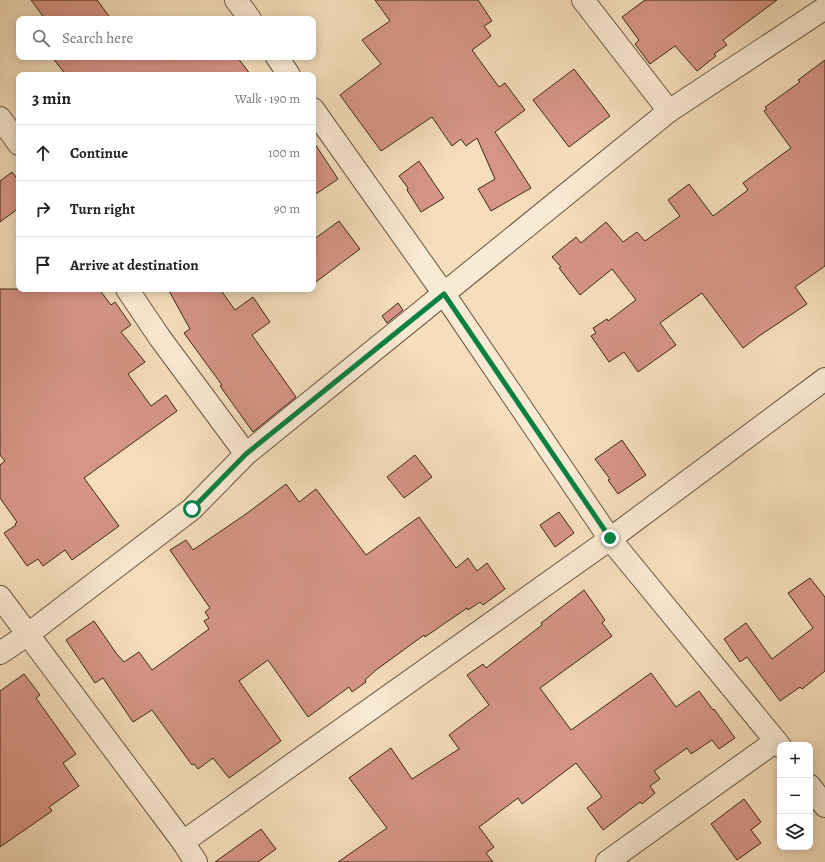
<!DOCTYPE html>
<meta charset="utf-8">
<style>
body{margin:0;font-family:Alegreya,serif;background:#f6f6f6;color:#222}
.controls{position:absolute;right:12px;bottom:12px;display:grid;overflow:hidden;border-radius:8px;box-shadow:0 2px 10px #0003}
.controls button{width:36px;height:36px;display:grid;place-items:center;padding:0;border:0;border-bottom:1px solid #e0e0e0;background:#fff;color:#222;font:20px sans-serif}
.stop{position:absolute;width:12px;height:12px;margin:-9px;border:3px solid #0b8043;border-radius:50%;background:#fff}
.stop.end{background:#0b8043;border-color:#fff;box-shadow:0 1px 4px #0008}
.list{margin:0;padding:0;list-style:none}
h2{display:flex;justify-content:space-between;align-items:center;height:52px;margin:0;padding:0 16px;font-size:17px}
h2 small{font-size:13px;font-weight:400;color:#767676}
.list li{display:grid;grid-template-columns:26px 1fr auto;gap:12px;align-items:center;box-sizing:border-box;height:56px;padding:0 16px;border-top:1px solid #e0e0e0}
.list b{display:block;font-size:15px;white-space:nowrap}
.list em{font-size:13px;font-style:normal;color:#767676}
.icon{flex:none;width:22px;height:22px;fill:none;stroke:currentColor;stroke-width:2;stroke-linecap:round;stroke-linejoin:round}
.map{position:relative;flex:none;width:825px;height:862px;overflow:hidden}
.search{position:absolute;background:#fff;box-shadow:0 2px 10px #0003;left:16px;top:16px;width:300px;height:44px;display:flex;align-items:center;gap:10px;box-sizing:border-box;padding:0 14px;border-radius:8px;color:#767676;font-size:15px}
.panel{position:absolute;background:#fff;box-shadow:0 2px 10px #0003;left:16px;top:72px;width:300px;height:220px;border-radius:8px}
.map>svg:first-child{display:block}
</style>
<div class="map">
<svg width="825" height="862" viewBox="0 0 825 862">
<rect width="100%" height="100%" fill="#f6debc"/>
<filter id="stains"><feTurbulence type="fractalNoise" baseFrequency=".005" numOctaves="4"/><feColorMatrix values="0 0 0 0 .2 0 0 0 0 .09 0 0 0 0 .02 0 0 0 .5 -.17"/></filter>
<radialGradient id="worn" r=".72"><stop offset=".6" stop-color="#630" stop-opacity="0"/><stop offset="1" stop-color="#630" stop-opacity=".3"/></radialGradient>
<g fill="#d69586" stroke="#382817">
<path d="M 31,0 L 97,0 L 111,19 L 45,19 Z"/>
<path d="M 375,0 L 478,0 L 492,21 L 484,26 L 491,36 L 472,50 L 499,87 L 505,83 L 525,110 L 495,132 L 531,188 L 491,211 L 478,189 L 495,179 L 477,138 L 466,146 L 461,139 L 452,146 L 432,117 L 381,151 L 340,95 L 381,64 L 362,40 L 390,21 Z"/>
<path d="M 645,0 L 777,0 L 723,40 L 727,45 L 714,54 L 716,56 L 697,71 L 675,46 L 650,64 L 635,44 L 639,40 L 622,17 Z"/>
<path d="M 52,57 L 237,57 L 251,75 L 66,75 Z"/>
<path d="M 825,60 L 825,266 L 795,287 L 807,304 L 759,336 L 743,348 L 702,293 L 660,323 L 676,345 L 638,372 L 624,352 L 609,362 L 591,336 L 596,333 L 593,328 L 607,319 L 608,321 L 636,300 L 612,269 L 580,295 L 559,268 L 561,267 L 552,257 L 576,237 L 581,243 L 606,222 L 623,242 L 637,232 L 645,241 L 680,216 L 668,200 L 689,184 L 713,216 L 748,190 L 743,183 L 791,148 L 764,111 L 767,109 L 765,107 L 800,82 L 798,80 Z"/>
<path d="M 574,69 L 610,116 L 569,147 L 533,100 Z"/>
<path d="M 313,141 L 338,179 L 313,196 Z"/>
<path d="M 419,161 L 444,198 L 421,212 L 407,190 L 408,188 L 399,176 Z"/>
<path d="M 12,172 L 19,181 L 19,208 L 0,222 L 0,181 Z"/>
<path d="M 339,221 L 360,249 L 313,284 L 313,240 Z"/>
<path d="M 0,289 L 99,289 L 111,305 L 115,302 L 131,325 L 121,332 L 145,362 L 128,374 L 151,406 L 166,395 L 177,411 L 84,478 L 119,526 L 72,560 L 65,550 L 43,566 L 38,559 L 27,566 L 4,533 L 16,525 L 15,524 L 17,522 L 0,498 L 0,465 L 5,461 L 0,455 Z"/>
<path d="M 168,289 L 220,289 L 235,310 L 253,297 L 270,322 L 252,335 L 296,397 L 253,432 L 220,386 L 222,385 L 184,333 L 190,329 Z"/>
<path d="M 398,303 L 403,310 L 387,323 L 382,316 Z"/>
<path d="M 622,440 L 646,475 L 618,494 L 608,480 L 610,479 L 595,459 Z"/>
<path d="M 415,455 L 432,477 L 404,498 L 387,477 Z"/>
<path d="M 286,484 L 299,502 L 316,489 L 366,555 L 419,517 L 456,568 L 468,558 L 477,571 L 487,563 L 505,589 L 483,605 L 480,602 L 468,610 L 467,608 L 425,637 L 424,635 L 376,670 L 365,680 L 366,682 L 352,692 L 349,687 L 308,717 L 268,660 L 239,681 L 281,741 L 229,778 L 213,758 L 198,769 L 194,764 L 192,765 L 152,710 L 133,722 L 103,678 L 95,683 L 66,640 L 94,621 L 116,653 L 124,662 L 139,652 L 152,670 L 176,653 L 209,629 L 204,621 L 209,618 L 205,612 L 210,608 L 170,550 L 186,540 L 193,550 L 246,514 Z"/>
<path d="M 559,512 L 574,533 L 555,547 L 540,525 Z"/>
<path d="M 810,578 L 825,597 L 825,671 L 802,689 L 800,687 L 780,701 L 747,657 L 740,662 L 724,639 L 746,623 L 772,659 L 813,628 L 788,593 Z"/>
<path d="M 584,590 L 605,620 L 602,623 L 612,636 L 540,688 L 571,730 L 651,673 L 676,707 L 699,691 L 713,710 L 714,709 L 735,738 L 719,749 L 712,740 L 691,754 L 687,748 L 654,771 L 660,779 L 650,786 L 655,793 L 642,804 L 640,802 L 603,830 L 587,808 L 602,797 L 576,763 L 522,804 L 518,798 L 479,827 L 494,847 L 486,853 L 493,862 L 338,862 L 387,828 L 349,778 L 391,748 L 412,779 L 459,749 L 449,735 L 489,705 L 467,675 L 483,664 L 486,668 L 542,625 L 541,623 Z"/>
<path d="M 24,674 L 40,695 L 36,698 L 76,754 L 63,763 L 79,786 L 49,807 L 52,811 L 0,847 L 0,691 Z"/>
<path d="M 744,799 L 761,822 L 751,830 L 761,843 L 737,860 L 711,824 Z"/>
<path d="M 261,829 L 276,849 L 258,862 L 215,862 Z"/>
</g>
<g fill="none" stroke-linecap="round" stroke-linejoin="round">
<defs>
<g id="street">
<path d="M 236,0 L 250,19"/>
<path d="M 583,0 L 669,111"/>
<path d="M 277,57 L 289,75"/>
<path d="M 313,109 L 444,294 L 610,539 L 780,746"/>
<path d="M 0,118 L 19,144"/>
<path d="M 127,289 L 160,338 L 246,454"/>
<path d="M 0,597 L 183,842 L 196,862"/>
<path d="M 0,653 L 27,635 L 192,509 L 246,454 L 669,111 L 825,8"/>
<path d="M 810,786 L 825,806"/>
<path d="M 183,842 L 610,539 L 825,379"/>
<path d="M 607,862 L 776,741"/>
</g>
</defs>
<use href="#street" stroke="#685640" stroke-width="24"/>
<use href="#street" stroke="#f9ead3" stroke-width="22"/>
</g>
<g fill="none" stroke-linecap="round" stroke-linejoin="round">
<path stroke="#0b8043" stroke-width="5" d="M 192,509 L 246,454 L 444,294 L 610,538"/>
</g>
<rect width="100%" height="100%" filter="url(#stains)"/>
<rect width="100%" height="100%" fill="url(#worn)"/>
</svg>
<div class="controls">
<button>+</button>
<button>−</button>
<button><svg class="icon" aria-label="layers" viewBox="0 0 24 24"><path d="M12 4l9 5-9 5-9-5zM3 14l9 5 9-5"/></svg></button>
</div>
<div class="stop" style="left:192px;top:509px"></div>
<div class="stop end" style="left:610px;top:538px"></div>
<div class="search"><svg class="icon" aria-label="search" viewBox="0 0 24 24"><circle cx="10" cy="10" r="6"/><path d="M15 15l6 6"/></svg>Search here</div>
<section class="panel">
<h2>3 min<small>Walk · 190 m</small></h2>
<ul class="list">
<li><svg class="icon" aria-label="ahead" viewBox="0 0 24 24"><path d="M12 20V5M6 11l6-6 6 6"/></svg><div><b>Continue</b></div><em>100 m</em></li>
<li><svg class="icon" aria-label="right" viewBox="0 0 24 24"><path d="M7 20v-9h11M14 6l5 5-5 5"/></svg><div><b>Turn right</b></div><em>90 m</em></li>
<li><svg class="icon" aria-label="arrive" viewBox="0 0 24 24"><path d="M6 21V4h12l-3 4 3 4H6"/></svg><div><b>Arrive at destination</b></div></li>
</ul>
</section>
</div>
